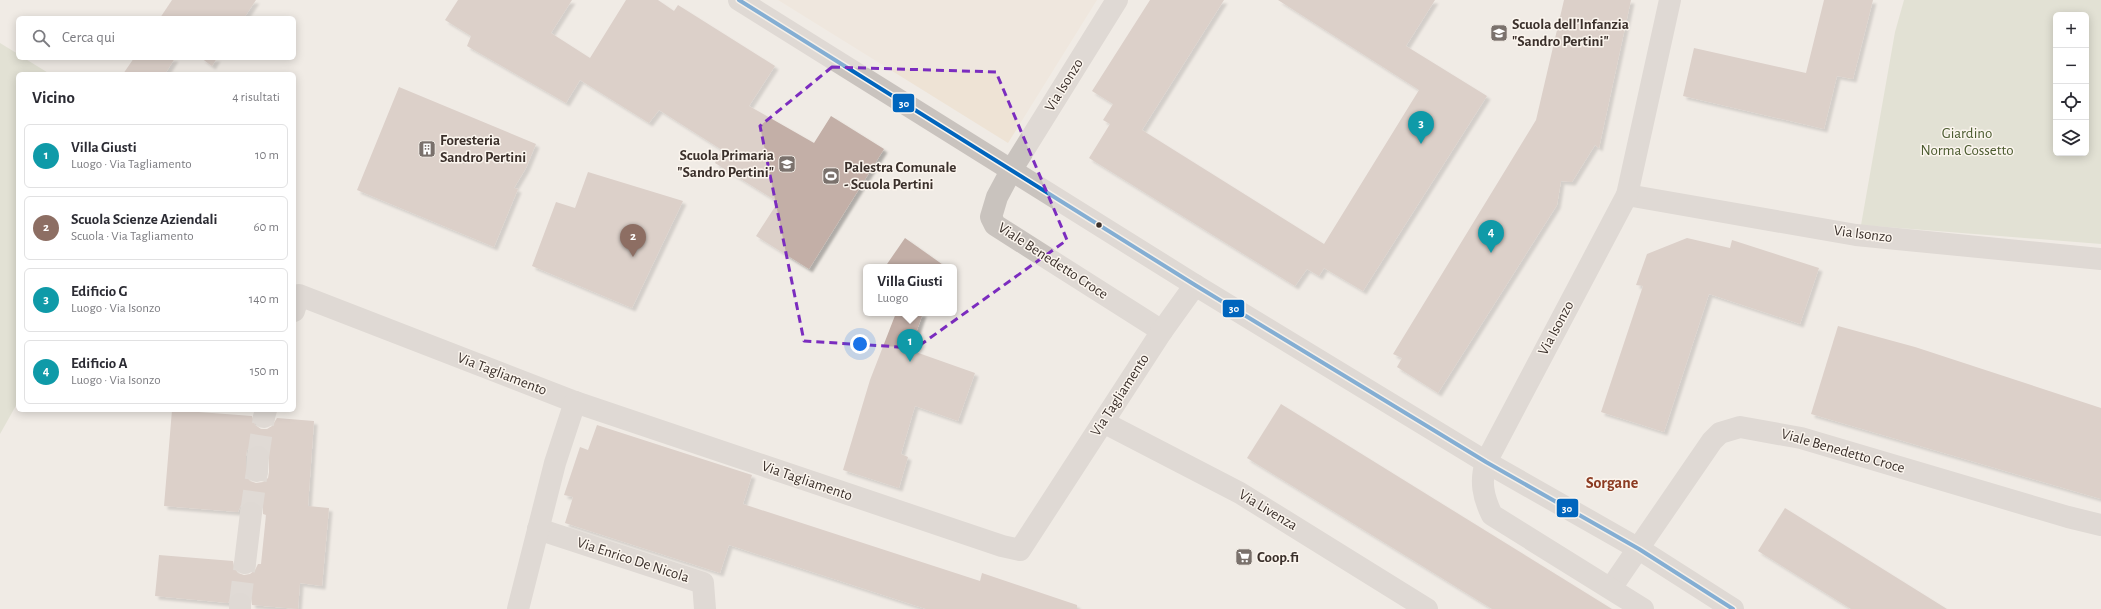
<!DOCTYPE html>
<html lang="it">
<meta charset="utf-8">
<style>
body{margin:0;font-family:"Alegreya Sans",sans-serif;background:#f2f2f3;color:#2b2b33}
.controls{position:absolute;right:12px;top:12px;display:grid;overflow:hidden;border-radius:6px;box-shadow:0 2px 10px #0003}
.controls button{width:36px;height:36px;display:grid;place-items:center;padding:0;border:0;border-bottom:1px solid #e1e1e2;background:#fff;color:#2b2b33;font:20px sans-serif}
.you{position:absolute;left:860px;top:344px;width:14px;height:14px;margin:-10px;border:3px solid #fff;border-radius:50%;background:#1a73e8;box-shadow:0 0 0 6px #1a73e833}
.badge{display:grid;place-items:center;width:26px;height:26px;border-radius:50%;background:#2563eb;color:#fff;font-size:13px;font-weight:700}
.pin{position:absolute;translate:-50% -33px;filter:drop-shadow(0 1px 2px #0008)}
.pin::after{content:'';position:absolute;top:21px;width:14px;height:12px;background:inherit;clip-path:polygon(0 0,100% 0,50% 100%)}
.popup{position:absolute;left:863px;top:264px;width:94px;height:52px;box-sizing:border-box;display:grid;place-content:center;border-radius:6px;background:#fff;filter:drop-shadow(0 1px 3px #0005);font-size:13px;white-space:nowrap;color:#7c7c81}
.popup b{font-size:15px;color:#2b2b33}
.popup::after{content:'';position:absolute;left:50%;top:100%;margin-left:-8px;border:8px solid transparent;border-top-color:#fff}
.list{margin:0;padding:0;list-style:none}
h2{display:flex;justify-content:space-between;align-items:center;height:52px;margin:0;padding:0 16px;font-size:17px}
h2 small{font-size:13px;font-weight:400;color:#7c7c81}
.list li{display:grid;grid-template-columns:26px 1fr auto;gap:12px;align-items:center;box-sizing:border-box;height:64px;margin:0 8px 8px;padding:0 8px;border:1px solid #e1e1e2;border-radius:6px}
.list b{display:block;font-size:15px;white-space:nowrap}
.list p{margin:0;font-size:13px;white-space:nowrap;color:#7c7c81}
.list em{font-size:13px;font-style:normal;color:#7c7c81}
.icon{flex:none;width:22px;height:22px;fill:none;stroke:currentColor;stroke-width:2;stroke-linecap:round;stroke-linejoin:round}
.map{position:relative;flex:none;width:2101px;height:609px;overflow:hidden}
.search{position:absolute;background:#fff;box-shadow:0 2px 10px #0003;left:16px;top:16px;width:280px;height:44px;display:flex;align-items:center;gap:10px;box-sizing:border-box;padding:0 14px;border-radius:6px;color:#7c7c81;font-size:15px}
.panel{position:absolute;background:#fff;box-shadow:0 2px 10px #0003;left:16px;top:72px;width:280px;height:340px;border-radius:6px}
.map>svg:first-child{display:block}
</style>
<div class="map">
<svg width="2101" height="609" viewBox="0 0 2101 609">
<defs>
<filter id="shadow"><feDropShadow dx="3.5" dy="3.5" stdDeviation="1" flood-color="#0004"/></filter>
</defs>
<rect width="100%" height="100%" fill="#f0ebe5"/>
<g fill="#d1d6bf" fill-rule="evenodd">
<path d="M 1904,0 L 2101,0 L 2101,244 L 1861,225 L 1895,32 ZM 2056,15 L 2086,15 L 2086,153 L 2056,153 Z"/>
<path d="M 0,43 L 18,54 L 18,58 L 24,58 L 50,74 L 18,74 L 18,402 L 0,434 Z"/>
</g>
<path fill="#eee3d5" d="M 778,0 L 1097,0 L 1008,143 Z"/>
<g fill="#c3afa7" fill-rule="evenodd" filter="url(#shadow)">
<path d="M 172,0 L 256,0 L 244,18 L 160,18 Z"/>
<path d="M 458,0 L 572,0 L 551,33 L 590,58 L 626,0 L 658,0 L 674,11 L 678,5 L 775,66 L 749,106 L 814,143 L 831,116 L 884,149 L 809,269 L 756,236 L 778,202 L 715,163 L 722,150 L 659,110 L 649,123 L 580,80 L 566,103 L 467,46 L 471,36 L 445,20 Z"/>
<path d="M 1150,0 L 1224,0 L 1142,130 L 1324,244 L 1419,90 L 1278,0 L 1435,0 L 1406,46 L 1487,96 L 1363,291 L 1324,268 L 1319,276 L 1307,269 L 1295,286 L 1089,158 L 1110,124 L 1103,120 L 1113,104 L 1092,91 Z"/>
<path d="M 1564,0 L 1631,0 L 1599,148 L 1595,145 L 1572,182 L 1561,181 L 1557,205 L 1438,393 L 1397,367 L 1402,358 L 1393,354 L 1536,120 Z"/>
<path d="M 1824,0 L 1873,0 L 1853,79 L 1837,76 L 1824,129 L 1683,96 L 1694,48 L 1806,73 Z"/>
<path d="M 134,58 L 175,58 L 165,74 L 123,74 Z"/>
<path d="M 201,58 L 217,58 L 212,66 Z"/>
<path d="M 399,87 L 536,144 L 526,168 L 514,188 L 518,189 L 494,247 L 357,190 Z"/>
<path d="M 588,172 L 683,201 L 632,308 L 532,266 L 556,202 L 575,208 Z"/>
<path d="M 905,238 L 946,267 L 885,267 Z"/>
<path d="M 1687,238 L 1730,248 L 1732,240 L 1819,268 L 1800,324 L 1709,294 L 1664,432 L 1601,412 L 1643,286 L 1636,285 L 1647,254 Z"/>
<path d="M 896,313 L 923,313 L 910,350 L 975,373 L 958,421 L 915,406 L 901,454 L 908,457 L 899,488 L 843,470 L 870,380 Z"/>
<path d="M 1838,326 L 1915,347 L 2101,408 L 2101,499 L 1811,414 Z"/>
<path d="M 1281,404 L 1612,609 L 1492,609 L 1247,458 Z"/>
<path d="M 172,410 L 252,416 L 255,425 L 261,429 L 267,429 L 272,426 L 277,418 L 314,421 L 308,506 L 329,508 L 322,586 L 300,583 L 298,609 L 252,605 L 251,597 L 246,593 L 240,592 L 233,593 L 228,603 L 155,596 L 159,555 L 233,561 L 234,568 L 238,573 L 244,575 L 250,574 L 255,570 L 258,564 L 261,564 L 266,515 L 263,514 L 263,508 L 259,503 L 252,501 L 246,501 L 241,505 L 238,512 L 164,506 ZM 259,445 L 265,447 L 269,452 L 269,472 L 268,478 L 263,482 L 256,483 L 250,481 L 246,476 L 246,456 L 247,450 L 252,446 Z"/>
<path d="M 597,425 L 752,475 L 743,504 L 980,581 L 982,573 L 1077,605 L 1077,609 L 926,609 L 729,545 L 720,573 L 565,523 L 573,497 L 564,495 L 580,447 L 588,450 Z"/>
<path d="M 1785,508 L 1947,609 L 1851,609 L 1758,551 Z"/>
</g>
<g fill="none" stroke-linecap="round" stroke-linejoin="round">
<g stroke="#ccc6c0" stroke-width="22" stroke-dasharray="22 11" stroke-linecap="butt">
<path d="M 258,457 L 264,417"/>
<path d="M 251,513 L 257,471"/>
<path d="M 240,604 L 245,563"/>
</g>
<g stroke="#c9c3be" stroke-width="22">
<path d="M 739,0 L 1195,285 L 1486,462 L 1639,549 L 1733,609"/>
<path d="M 1117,0 L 1012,169 L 997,197 L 991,217 L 995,225 L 1162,331"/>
<path d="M 1627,195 L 1856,235 L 2101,259"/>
<path d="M 294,311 L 299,295 L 575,402 L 1002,546 L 1020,550 L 1162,331 L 1195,285"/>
<path d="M 264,417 L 266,410"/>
<path d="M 1103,422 L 1240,493 L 1427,609"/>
<path d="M 257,471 L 258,457"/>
<path d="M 538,529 L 703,583 L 705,609"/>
<path d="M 245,563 L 251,513"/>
<path d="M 1611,588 L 1712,441 L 1720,433 L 1740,427 L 1801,438 L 2068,517 L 2101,525"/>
<path d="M 240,609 L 240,604"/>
<path d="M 518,609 L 555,463 L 575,402"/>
<path d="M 1643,609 L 1492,515 C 1483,497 1480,481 1486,462 L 1627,195 L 1670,0"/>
</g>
<defs>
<path id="bus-1" d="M 739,0 L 1195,285 L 1486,462 L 1639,549 L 1733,609"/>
</defs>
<use href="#bus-1" stroke="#fbf5ee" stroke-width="7"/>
<use href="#bus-1" stroke="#0065bd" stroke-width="4"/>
</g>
<path d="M0 0H2101V609H0ZM 832,67 L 996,72 L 1067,240 L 916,348 L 804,341 L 760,126 Z" fill="#f0ebe5" fill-opacity=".55" fill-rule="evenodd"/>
<path fill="none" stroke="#7b2cbf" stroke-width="3" stroke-dasharray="8 5" stroke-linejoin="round" d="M 832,67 L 996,72 L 1067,240 L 916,348 L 804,341 L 760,126 Z"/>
<defs>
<symbol id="school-square" viewBox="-11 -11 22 22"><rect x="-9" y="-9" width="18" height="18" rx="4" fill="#7a716c" stroke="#fbf5ee"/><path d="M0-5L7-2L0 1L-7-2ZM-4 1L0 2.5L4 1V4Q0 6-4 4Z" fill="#fff"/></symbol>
<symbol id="building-square" viewBox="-11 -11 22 22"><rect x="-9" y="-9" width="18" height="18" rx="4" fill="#7a716c" stroke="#fbf5ee"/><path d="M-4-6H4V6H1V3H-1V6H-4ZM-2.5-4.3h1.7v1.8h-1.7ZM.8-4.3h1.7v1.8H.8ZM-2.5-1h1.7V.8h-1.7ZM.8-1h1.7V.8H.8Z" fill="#fff"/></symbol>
<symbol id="stadium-square" viewBox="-11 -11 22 22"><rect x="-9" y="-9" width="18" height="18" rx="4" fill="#7a716c" stroke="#fbf5ee"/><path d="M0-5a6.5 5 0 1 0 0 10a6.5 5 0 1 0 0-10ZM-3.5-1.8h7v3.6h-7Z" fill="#fff"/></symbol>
<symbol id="supermarket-square" viewBox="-11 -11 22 22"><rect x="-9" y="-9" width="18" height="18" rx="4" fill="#7a716c" stroke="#fbf5ee"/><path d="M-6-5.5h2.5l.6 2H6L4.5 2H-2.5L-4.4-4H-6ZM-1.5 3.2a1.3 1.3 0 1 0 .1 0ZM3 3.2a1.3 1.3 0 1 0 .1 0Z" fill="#fff"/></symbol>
</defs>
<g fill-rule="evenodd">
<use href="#school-square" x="1489" y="23" width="20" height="20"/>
<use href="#building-square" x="417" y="139" width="20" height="20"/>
<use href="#school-square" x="777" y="154" width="20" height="20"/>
<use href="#stadium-square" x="821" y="166" width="20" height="20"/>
<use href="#supermarket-square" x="1234" y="547" width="20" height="20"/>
</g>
<circle fill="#3b302b" stroke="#fbf5ee" stroke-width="1.5" cx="1099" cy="225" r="3.5"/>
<g text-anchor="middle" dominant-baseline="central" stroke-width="3" stroke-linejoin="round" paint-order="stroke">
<g font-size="15" font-weight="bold" fill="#3b302b" stroke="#fbf5ee" text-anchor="start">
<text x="1512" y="24">Scuola dell'Infanzia<tspan x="1512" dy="17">"Sandro Pertini"</tspan></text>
<text x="440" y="140">Foresteria<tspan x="440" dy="17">Sandro Pertini</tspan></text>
<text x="774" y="155" text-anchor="end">Scuola Primaria<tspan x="774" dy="17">"Sandro Pertini"</tspan></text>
<text x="844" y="167">Palestra Comunale<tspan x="844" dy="17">- Scuola Pertini</tspan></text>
<text x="1257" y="557">Coop.fi</text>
</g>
<g font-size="15" fill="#3b302b" stroke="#fbf5ee">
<text transform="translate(1064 85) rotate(-58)">Via Isonzo</text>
<text transform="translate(1863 234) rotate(7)">Via Isonzo</text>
<text transform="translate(1053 261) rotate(33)">Viale Benedetto Croce</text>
<text transform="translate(1556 328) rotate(-62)">Via Isonzo</text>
<text transform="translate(502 374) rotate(21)">Via Tagliamento</text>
<text transform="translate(1120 395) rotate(-57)">Via Tagliamento</text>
<text transform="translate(1843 451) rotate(16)">Viale Benedetto Croce</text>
<text transform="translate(807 481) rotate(19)">Via Tagliamento</text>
<text transform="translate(1268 510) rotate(31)">Via Livenza</text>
<text transform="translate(633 560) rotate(18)">Via Enrico De Nicola</text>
</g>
<g font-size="15" fill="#4a5a2e" stroke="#fbf5ee">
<text x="1967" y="133">Giardino<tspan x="1967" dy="17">Norma Cossetto</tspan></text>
</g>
<g font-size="16" font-weight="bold" fill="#8c3b22" stroke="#fbf5ee">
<text x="1612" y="483">Sorgane</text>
</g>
</g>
<g stroke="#fbf5ee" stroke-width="1.5">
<rect x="892" y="93" width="23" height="20" rx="4" fill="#0065bd"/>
<rect x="1222" y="299" width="23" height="19" rx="4" fill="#0065bd"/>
<rect x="1556" y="498" width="23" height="20" rx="4" fill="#0065bd"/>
</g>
<g font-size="11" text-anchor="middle" font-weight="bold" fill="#fff">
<text x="904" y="107">30</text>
<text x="1234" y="312">30</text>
<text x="1567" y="512">30</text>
</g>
</svg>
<div class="controls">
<button>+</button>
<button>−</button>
<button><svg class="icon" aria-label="locate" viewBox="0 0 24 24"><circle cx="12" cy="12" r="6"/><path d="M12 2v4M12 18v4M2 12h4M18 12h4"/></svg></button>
<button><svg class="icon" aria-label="layers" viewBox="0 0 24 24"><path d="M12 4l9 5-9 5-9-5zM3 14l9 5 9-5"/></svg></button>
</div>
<div class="you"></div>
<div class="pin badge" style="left:910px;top:362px;background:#0f9aa8">1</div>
<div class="popup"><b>Villa Giusti</b>Luogo</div>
<div class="pin badge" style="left:633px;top:257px;background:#8d6e63">2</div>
<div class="pin badge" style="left:1421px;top:144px;background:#0f9aa8">3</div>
<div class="pin badge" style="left:1491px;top:253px;background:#0f9aa8">4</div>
<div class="search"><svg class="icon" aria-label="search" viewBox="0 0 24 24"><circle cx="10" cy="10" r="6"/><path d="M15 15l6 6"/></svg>Cerca qui</div>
<section class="panel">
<h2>Vicino<small>4 risultati</small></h2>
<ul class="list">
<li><span class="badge" style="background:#0f9aa8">1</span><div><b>Villa Giusti</b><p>Luogo · Via Tagliamento</p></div><em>10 m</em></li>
<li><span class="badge" style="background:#8d6e63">2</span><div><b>Scuola Scienze Aziendali</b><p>Scuola · Via Tagliamento</p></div><em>60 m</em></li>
<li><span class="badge" style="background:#0f9aa8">3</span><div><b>Edificio G</b><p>Luogo · Via Isonzo</p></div><em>140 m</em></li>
<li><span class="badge" style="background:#0f9aa8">4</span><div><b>Edificio A</b><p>Luogo · Via Isonzo</p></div><em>150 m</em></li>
</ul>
</section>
</div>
